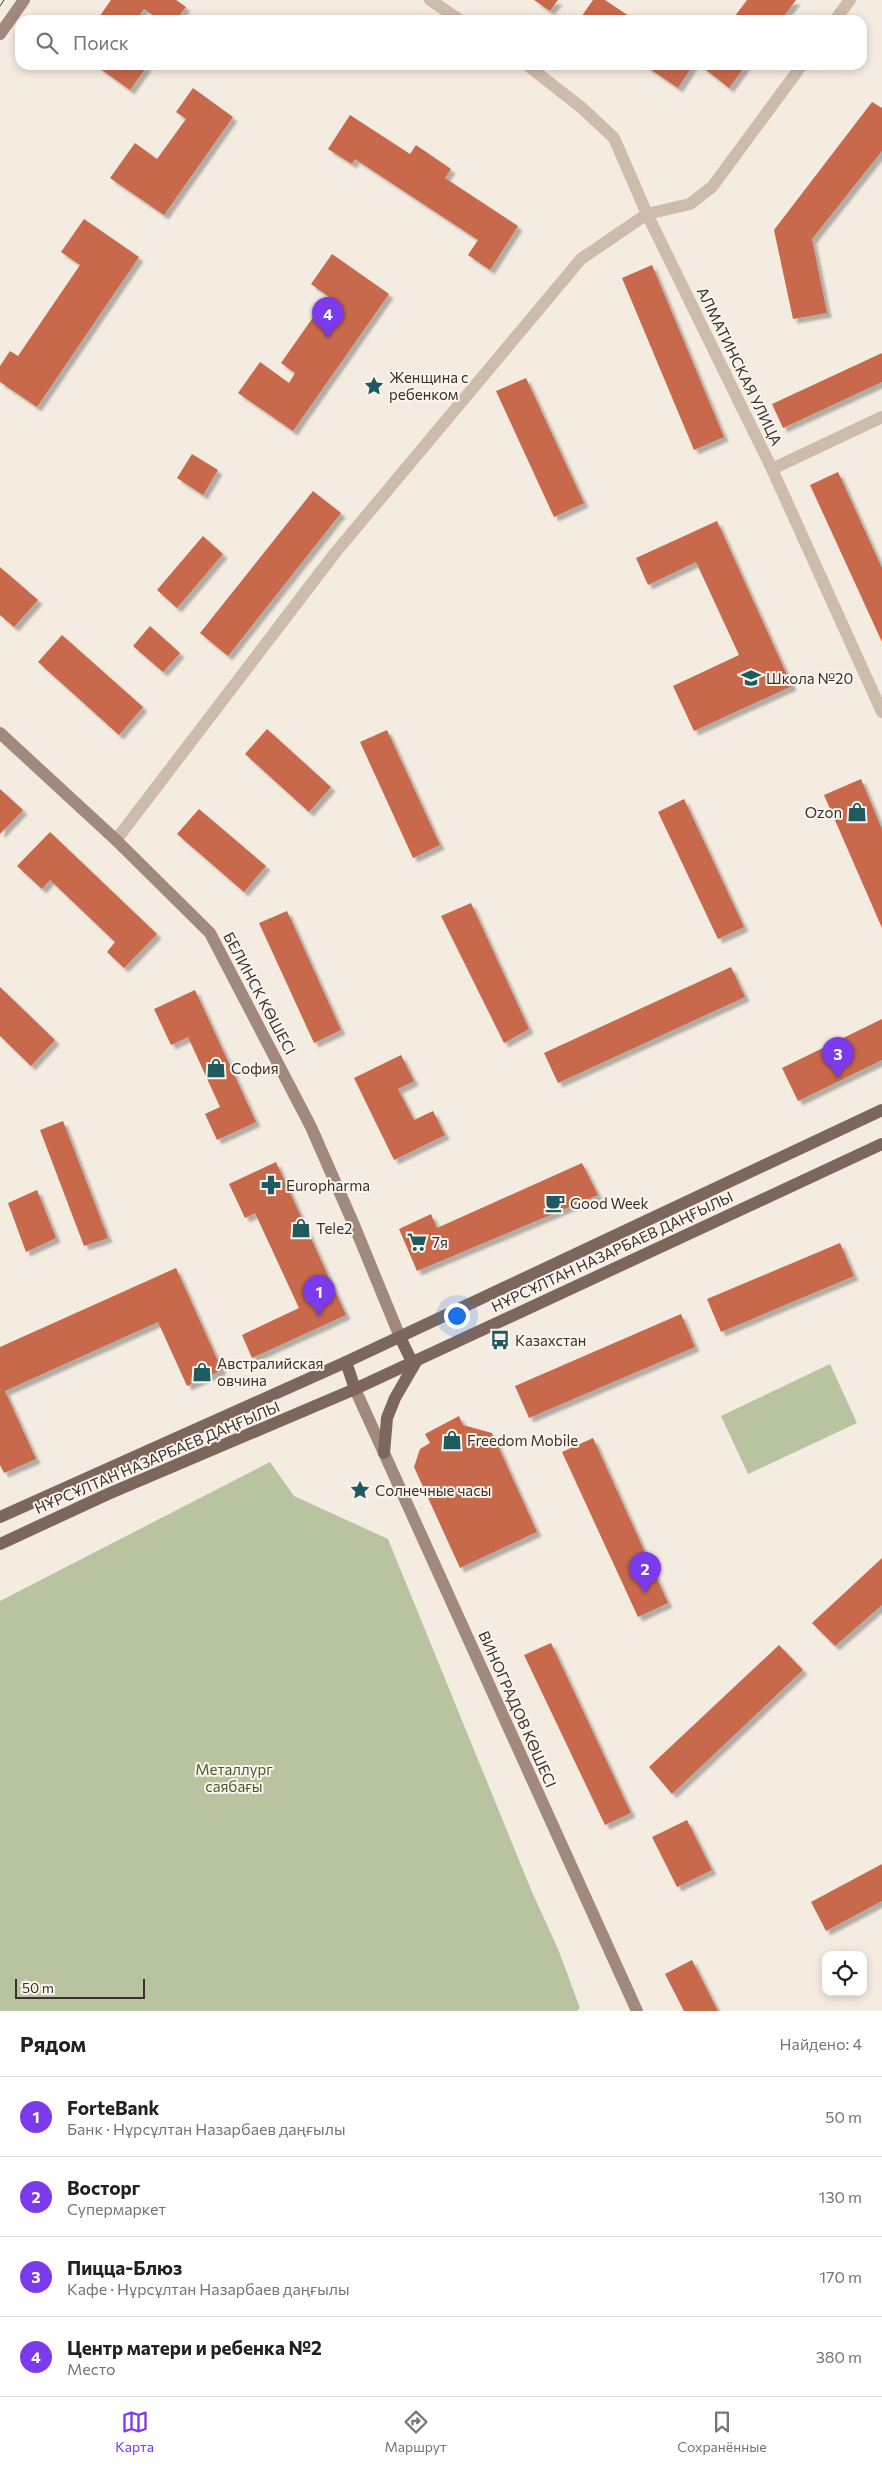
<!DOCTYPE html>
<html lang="ru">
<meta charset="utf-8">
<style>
body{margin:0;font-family:Commissioner,sans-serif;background:#f6f6f6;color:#202124}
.controls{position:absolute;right:15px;bottom:15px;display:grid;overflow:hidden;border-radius:10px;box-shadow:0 2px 8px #0003}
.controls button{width:45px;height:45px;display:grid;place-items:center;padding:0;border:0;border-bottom:1px solid #e0e0e0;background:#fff;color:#202124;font:25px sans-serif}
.scale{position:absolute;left:15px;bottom:12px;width:130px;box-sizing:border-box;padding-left:5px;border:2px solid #3b302b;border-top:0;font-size:14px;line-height:18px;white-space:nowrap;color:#3b302b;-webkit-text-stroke:4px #fbf5ee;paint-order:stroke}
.you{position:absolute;left:456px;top:1315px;width:18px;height:18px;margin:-12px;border:4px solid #fff;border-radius:50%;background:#1a73e8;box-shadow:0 0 0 8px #1a73e833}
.badge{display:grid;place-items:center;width:32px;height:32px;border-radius:50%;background:#7c3aed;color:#fff;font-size:16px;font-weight:700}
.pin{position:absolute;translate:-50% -41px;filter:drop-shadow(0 1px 2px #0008)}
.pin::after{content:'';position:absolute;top:26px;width:18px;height:15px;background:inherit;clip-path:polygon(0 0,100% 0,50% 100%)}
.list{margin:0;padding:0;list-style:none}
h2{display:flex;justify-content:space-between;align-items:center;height:65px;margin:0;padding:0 20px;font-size:21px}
h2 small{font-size:16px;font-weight:400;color:#757577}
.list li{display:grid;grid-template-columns:32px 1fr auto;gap:15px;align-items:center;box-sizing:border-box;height:80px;padding:0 20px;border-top:1px solid #e0e0e0}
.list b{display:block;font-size:19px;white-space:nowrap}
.list p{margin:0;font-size:16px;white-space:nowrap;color:#757577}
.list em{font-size:16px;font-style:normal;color:#757577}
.icon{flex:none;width:28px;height:28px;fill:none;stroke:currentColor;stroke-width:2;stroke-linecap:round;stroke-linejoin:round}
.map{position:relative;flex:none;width:882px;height:2011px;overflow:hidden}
.search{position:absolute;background:#fff;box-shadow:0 2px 8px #0003;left:15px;right:15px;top:15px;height:55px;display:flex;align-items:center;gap:12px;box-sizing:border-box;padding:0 18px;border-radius:15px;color:#757577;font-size:19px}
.sheet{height:385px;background:#fff}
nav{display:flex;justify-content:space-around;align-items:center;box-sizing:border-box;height:70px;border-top:1px solid #e0e0e0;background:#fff;font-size:14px;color:#757577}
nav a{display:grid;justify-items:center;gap:2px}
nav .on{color:#7c3aed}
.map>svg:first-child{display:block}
</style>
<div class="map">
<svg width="882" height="2011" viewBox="0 0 882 2011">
<defs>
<filter id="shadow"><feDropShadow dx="4.5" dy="4.5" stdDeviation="1" flood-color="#0004"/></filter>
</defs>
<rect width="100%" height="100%" fill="#f4ebe1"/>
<g fill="#b8c4a0">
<path d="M 830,1364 L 857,1423 L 748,1474 L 721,1416 Z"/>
<path d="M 270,1462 L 294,1496 L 388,1539 L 532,1892 L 558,1949 L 580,2008 L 577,2011 L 0,2011 L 0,1601 Z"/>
</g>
<g fill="#c8694b" filter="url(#shadow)">
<path d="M 111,0 L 176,0 L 186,7 L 176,20 L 160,20 L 144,9 L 136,20 L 97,20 Z"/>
<path d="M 534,0 L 558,0 L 550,11 Z"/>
<path d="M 593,0 L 605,0 L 635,20 L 579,20 Z"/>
<path d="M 747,0 L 796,0 L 781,20 L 732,20 Z"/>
<path d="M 95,65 L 145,65 L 147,66 L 130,90 Z"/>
<path d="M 644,65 L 693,65 L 678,88 Z"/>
<path d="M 700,65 L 746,65 L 729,88 Z"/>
<path d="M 193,88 L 233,117 L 164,215 L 110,178 L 135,143 L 157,159 L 186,119 L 176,112 Z"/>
<path d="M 872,102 L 882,108 L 882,151 L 812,239 L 827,313 L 793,319 L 774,230 Z"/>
<path d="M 350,115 L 410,154 L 416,145 L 451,169 L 445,178 L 518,226 L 490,270 L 468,255 L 478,240 L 355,159 L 352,164 L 328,149 Z"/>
<path d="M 84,219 L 139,257 L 37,407 L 0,382 L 0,366 L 10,351 L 18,356 L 80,265 L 61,252 Z"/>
<path d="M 332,254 L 389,294 L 293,431 L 238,393 L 260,362 L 289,383 L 295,373 L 281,363 L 321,306 L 332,314 L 339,304 L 311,284 Z"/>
<path d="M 652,265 L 724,437 L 694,450 L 622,278 Z"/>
<path d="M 882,353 L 882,382 L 783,428 L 772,404 Z"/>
<path d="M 526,378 L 584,503 L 554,517 L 496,391 Z"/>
<path d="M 192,454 L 218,470 L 203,495 L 177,478 Z"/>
<path d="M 838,472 L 882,568 L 882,642 L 810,485 Z"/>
<path d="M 313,491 L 341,513 L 228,656 L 200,633 Z"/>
<path d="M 717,521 L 792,686 L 694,731 L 673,686 L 739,655 L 696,562 L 648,585 L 636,558 Z"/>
<path d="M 203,536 L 223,554 L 177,608 L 157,590 Z"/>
<path d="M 0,567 L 38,600 L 14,627 L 0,615 Z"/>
<path d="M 150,626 L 180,653 L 163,672 L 133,646 Z"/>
<path d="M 62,635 L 143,707 L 119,735 L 38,662 Z"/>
<path d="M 267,729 L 331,787 L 309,812 L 245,754 Z"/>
<path d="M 387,730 L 440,845 L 413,858 L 360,742 Z"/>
<path d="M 861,779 L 882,829 L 882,928 L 824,795 Z"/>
<path d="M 0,789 L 23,810 L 0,834 Z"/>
<path d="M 684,799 L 744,927 L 718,939 L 658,812 Z"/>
<path d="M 199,809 L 266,866 L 244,892 L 177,834 Z"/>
<path d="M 50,832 L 157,934 L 124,968 L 107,952 L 115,942 L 50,880 L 42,889 L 17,866 Z"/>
<path d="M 471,903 L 529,1029 L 504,1043 L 441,916 Z"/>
<path d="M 287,911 L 341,1030 L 314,1043 L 259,923 Z"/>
<path d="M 731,967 L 745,997 L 558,1083 L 544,1053 Z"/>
<path d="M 0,987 L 55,1040 L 31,1066 L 0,1036 Z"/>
<path d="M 195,990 L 256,1122 L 217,1140 L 205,1114 L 220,1107 L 188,1037 L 171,1045 L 154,1009 Z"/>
<path d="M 882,1019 L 882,1060 L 798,1101 L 782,1068 Z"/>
<path d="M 401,1055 L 414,1081 L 398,1089 L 414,1120 L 433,1111 L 445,1135 L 394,1160 L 354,1078 Z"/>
<path d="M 63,1121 L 108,1238 L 84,1246 L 40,1130 Z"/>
<path d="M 276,1162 L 346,1315 L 252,1358 L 242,1335 L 299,1308 L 255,1213 L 245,1218 L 229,1184 Z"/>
<path d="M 582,1163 L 598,1195 L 417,1271 L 399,1229 L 431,1214 L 437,1228 Z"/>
<path d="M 37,1190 L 56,1238 L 26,1252 L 8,1203 Z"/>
<path d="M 840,1243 L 854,1276 L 721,1332 L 707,1299 Z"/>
<path d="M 176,1268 L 222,1370 L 187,1386 L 158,1322 L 5,1391 L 36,1459 L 4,1473 L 0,1465 L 0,1347 Z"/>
<path d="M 681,1314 L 695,1347 L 529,1418 L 515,1386 Z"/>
<path d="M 459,1416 L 463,1425 L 492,1433 L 537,1532 L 460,1568 L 414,1467 L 420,1449 L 430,1443 L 425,1434 Z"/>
<path d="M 593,1438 L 668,1603 L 638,1617 L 562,1452 Z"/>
<path d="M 882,1558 L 882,1605 L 835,1646 L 812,1623 Z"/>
<path d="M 551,1643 L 631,1813 L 605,1825 L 524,1655 Z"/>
<path d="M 779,1645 L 803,1670 L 672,1794 L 649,1767 Z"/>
<path d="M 687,1820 L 712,1870 L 677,1887 L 652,1837 Z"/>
<path d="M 882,1864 L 882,1901 L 826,1931 L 811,1902 Z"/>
<path d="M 692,1960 L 718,2011 L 684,2011 L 665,1974 Z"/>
</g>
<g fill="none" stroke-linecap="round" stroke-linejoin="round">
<path stroke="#cdbbac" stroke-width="12" d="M 772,469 L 882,417"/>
<g stroke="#cdbbac" stroke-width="12">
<path d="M 430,0 L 460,20"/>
<path d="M 835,20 L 850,0"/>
<path d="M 527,65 L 582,108 L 614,138 L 647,214 L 772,469 L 882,712"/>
<path d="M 116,840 L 335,553 L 581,259 L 647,214 L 690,204 L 712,187 L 802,65"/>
</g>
<g stroke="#a18a7d" stroke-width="12">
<path d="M 0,34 L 24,0"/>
<path d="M 0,733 L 116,840 L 210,933 L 311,1127 L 354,1225 L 400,1337"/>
<path d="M 355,1389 L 637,2011"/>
</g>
<g stroke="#7d675c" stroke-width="12">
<path d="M 400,1337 L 412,1362"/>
<path d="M 346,1362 L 355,1389"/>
<path d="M 384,1453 L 387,1418 L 395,1398 L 417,1360"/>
<path d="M 0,1517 L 346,1362 L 882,1110"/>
<path d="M 0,1544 L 108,1494 L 355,1389 L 882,1144"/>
</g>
<path stroke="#3b302b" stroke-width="1" d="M 0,6 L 4,0"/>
</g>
<defs>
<symbol id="sight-bare" viewBox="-9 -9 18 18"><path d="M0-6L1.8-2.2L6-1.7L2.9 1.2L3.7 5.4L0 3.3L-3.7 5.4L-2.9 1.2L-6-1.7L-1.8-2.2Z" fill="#1f5a5e" stroke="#fbf5ee" stroke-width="2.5" paint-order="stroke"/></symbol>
<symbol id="school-bare" viewBox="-9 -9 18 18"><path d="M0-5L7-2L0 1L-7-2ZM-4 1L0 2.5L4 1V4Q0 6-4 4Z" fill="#1f5a5e" stroke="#fbf5ee" stroke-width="2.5" paint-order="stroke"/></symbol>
<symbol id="shop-bare" viewBox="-9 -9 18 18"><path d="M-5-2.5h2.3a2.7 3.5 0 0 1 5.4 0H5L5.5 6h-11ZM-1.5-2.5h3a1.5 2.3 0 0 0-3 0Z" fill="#1f5a5e" stroke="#fbf5ee" stroke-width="2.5" paint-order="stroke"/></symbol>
<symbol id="pharmacy-bare" viewBox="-9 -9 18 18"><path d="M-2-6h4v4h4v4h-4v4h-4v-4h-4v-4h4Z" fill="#1f5a5e" stroke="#fbf5ee" stroke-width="2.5" paint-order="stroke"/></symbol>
<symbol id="cafe-bare" viewBox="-9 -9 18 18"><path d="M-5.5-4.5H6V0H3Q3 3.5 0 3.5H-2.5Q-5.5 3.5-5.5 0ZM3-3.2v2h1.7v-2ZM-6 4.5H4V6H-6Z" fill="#1f5a5e" stroke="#fbf5ee" stroke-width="2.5" paint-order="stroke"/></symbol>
<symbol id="supermarket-bare" viewBox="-9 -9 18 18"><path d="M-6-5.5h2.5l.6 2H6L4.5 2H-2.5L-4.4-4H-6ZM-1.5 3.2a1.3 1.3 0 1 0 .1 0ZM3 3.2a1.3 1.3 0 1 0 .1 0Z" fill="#1f5a5e" stroke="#fbf5ee" stroke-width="2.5" paint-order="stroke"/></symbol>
<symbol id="bus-bare" viewBox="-9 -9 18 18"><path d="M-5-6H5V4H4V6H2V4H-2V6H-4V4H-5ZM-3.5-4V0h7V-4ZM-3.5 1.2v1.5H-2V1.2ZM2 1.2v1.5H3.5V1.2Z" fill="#1f5a5e" stroke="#fbf5ee" stroke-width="2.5" paint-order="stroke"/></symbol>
</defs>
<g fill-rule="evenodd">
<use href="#sight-bare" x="360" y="372" width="28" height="28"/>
<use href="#school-bare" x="737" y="664" width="28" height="28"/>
<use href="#shop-bare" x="843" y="798" width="28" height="28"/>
<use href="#shop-bare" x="202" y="1054" width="28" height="28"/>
<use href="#pharmacy-bare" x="257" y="1171" width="28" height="28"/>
<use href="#cafe-bare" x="541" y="1189" width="28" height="28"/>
<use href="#shop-bare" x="287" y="1214" width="28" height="28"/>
<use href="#supermarket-bare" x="403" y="1228" width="28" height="28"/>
<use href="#bus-bare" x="486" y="1326" width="28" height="28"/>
<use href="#shop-bare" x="188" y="1358" width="28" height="28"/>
<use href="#shop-bare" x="438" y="1426" width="28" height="28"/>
<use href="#sight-bare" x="346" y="1476" width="28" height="28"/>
</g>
<g text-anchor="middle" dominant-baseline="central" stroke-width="4" stroke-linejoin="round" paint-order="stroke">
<g font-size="15" fill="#3b302b" stroke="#fbf5ee">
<text transform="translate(740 366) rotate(64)">АЛМАТИНСКАЯ УЛИЦА</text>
<text transform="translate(260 993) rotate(62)">БЕЛИНСК КӨШЕСІ</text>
<text transform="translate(612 1251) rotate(-25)">НҰРСҰЛТАН НАЗАРБАЕВ ДАҢҒЫЛЫ</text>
<text transform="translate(157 1457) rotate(-23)">НҰРСҰЛТАН НАЗАРБАЕВ ДАҢҒЫЛЫ</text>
<text transform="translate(518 1709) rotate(66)">ВИНОГРАДОВ КӨШЕСІ</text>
</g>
<g font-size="15" fill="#3b302b" stroke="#fbf5ee" text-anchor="start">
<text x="389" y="377">Женщина с<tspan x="389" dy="17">ребенком</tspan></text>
<text x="766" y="678">Школа №20</text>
<text x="842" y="812" text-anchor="end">Ozon</text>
<text x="231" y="1068">София</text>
<text x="286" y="1185">Europharma</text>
<text x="570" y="1203">Good Week</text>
<text x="316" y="1228">Tele2</text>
<text x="432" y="1242">7я</text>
<text x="515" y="1340">Казахстан</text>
<text x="217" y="1363">Австралийская<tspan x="217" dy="17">овчина</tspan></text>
<text x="467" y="1440">Freedom Mobile</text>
<text x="375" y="1490">Солнечные часы</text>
</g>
<g font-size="15" fill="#4a5a2e" stroke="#fbf5ee">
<text x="234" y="1769">Металлург<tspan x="234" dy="17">саябағы</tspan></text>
</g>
</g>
</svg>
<div class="controls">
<button><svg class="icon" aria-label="locate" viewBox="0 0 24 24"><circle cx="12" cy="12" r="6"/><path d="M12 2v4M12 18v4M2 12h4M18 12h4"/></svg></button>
</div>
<div class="scale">50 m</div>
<div class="you"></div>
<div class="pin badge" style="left:319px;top:1316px">1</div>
<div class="pin badge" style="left:645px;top:1593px">2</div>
<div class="pin badge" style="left:838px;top:1078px">3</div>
<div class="pin badge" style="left:328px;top:338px">4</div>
<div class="search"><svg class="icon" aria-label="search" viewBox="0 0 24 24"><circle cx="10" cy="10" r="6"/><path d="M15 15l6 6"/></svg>Поиск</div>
</div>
<section class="sheet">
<h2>Рядом<small>Найдено: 4</small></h2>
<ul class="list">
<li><span class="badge">1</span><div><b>ForteBank</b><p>Банк · Нұрсұлтан Назарбаев даңғылы</p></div><em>50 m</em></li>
<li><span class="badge">2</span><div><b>Восторг</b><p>Супермаркет</p></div><em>130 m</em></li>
<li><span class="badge">3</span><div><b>Пицца-Блюз</b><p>Кафе · Нұрсұлтан Назарбаев даңғылы</p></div><em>170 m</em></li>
<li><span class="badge">4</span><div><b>Центр матери и ребенка №2</b><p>Место</p></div><em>380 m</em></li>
</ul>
</section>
<nav>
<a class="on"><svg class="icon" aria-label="map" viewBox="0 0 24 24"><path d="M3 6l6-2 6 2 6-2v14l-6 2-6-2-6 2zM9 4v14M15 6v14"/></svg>Карта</a>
<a><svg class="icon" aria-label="directions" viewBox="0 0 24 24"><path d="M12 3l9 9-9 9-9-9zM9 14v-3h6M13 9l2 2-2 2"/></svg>Маршрут</a>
<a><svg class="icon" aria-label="saved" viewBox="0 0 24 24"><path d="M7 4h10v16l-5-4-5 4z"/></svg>Сохранённые</a>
</nav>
